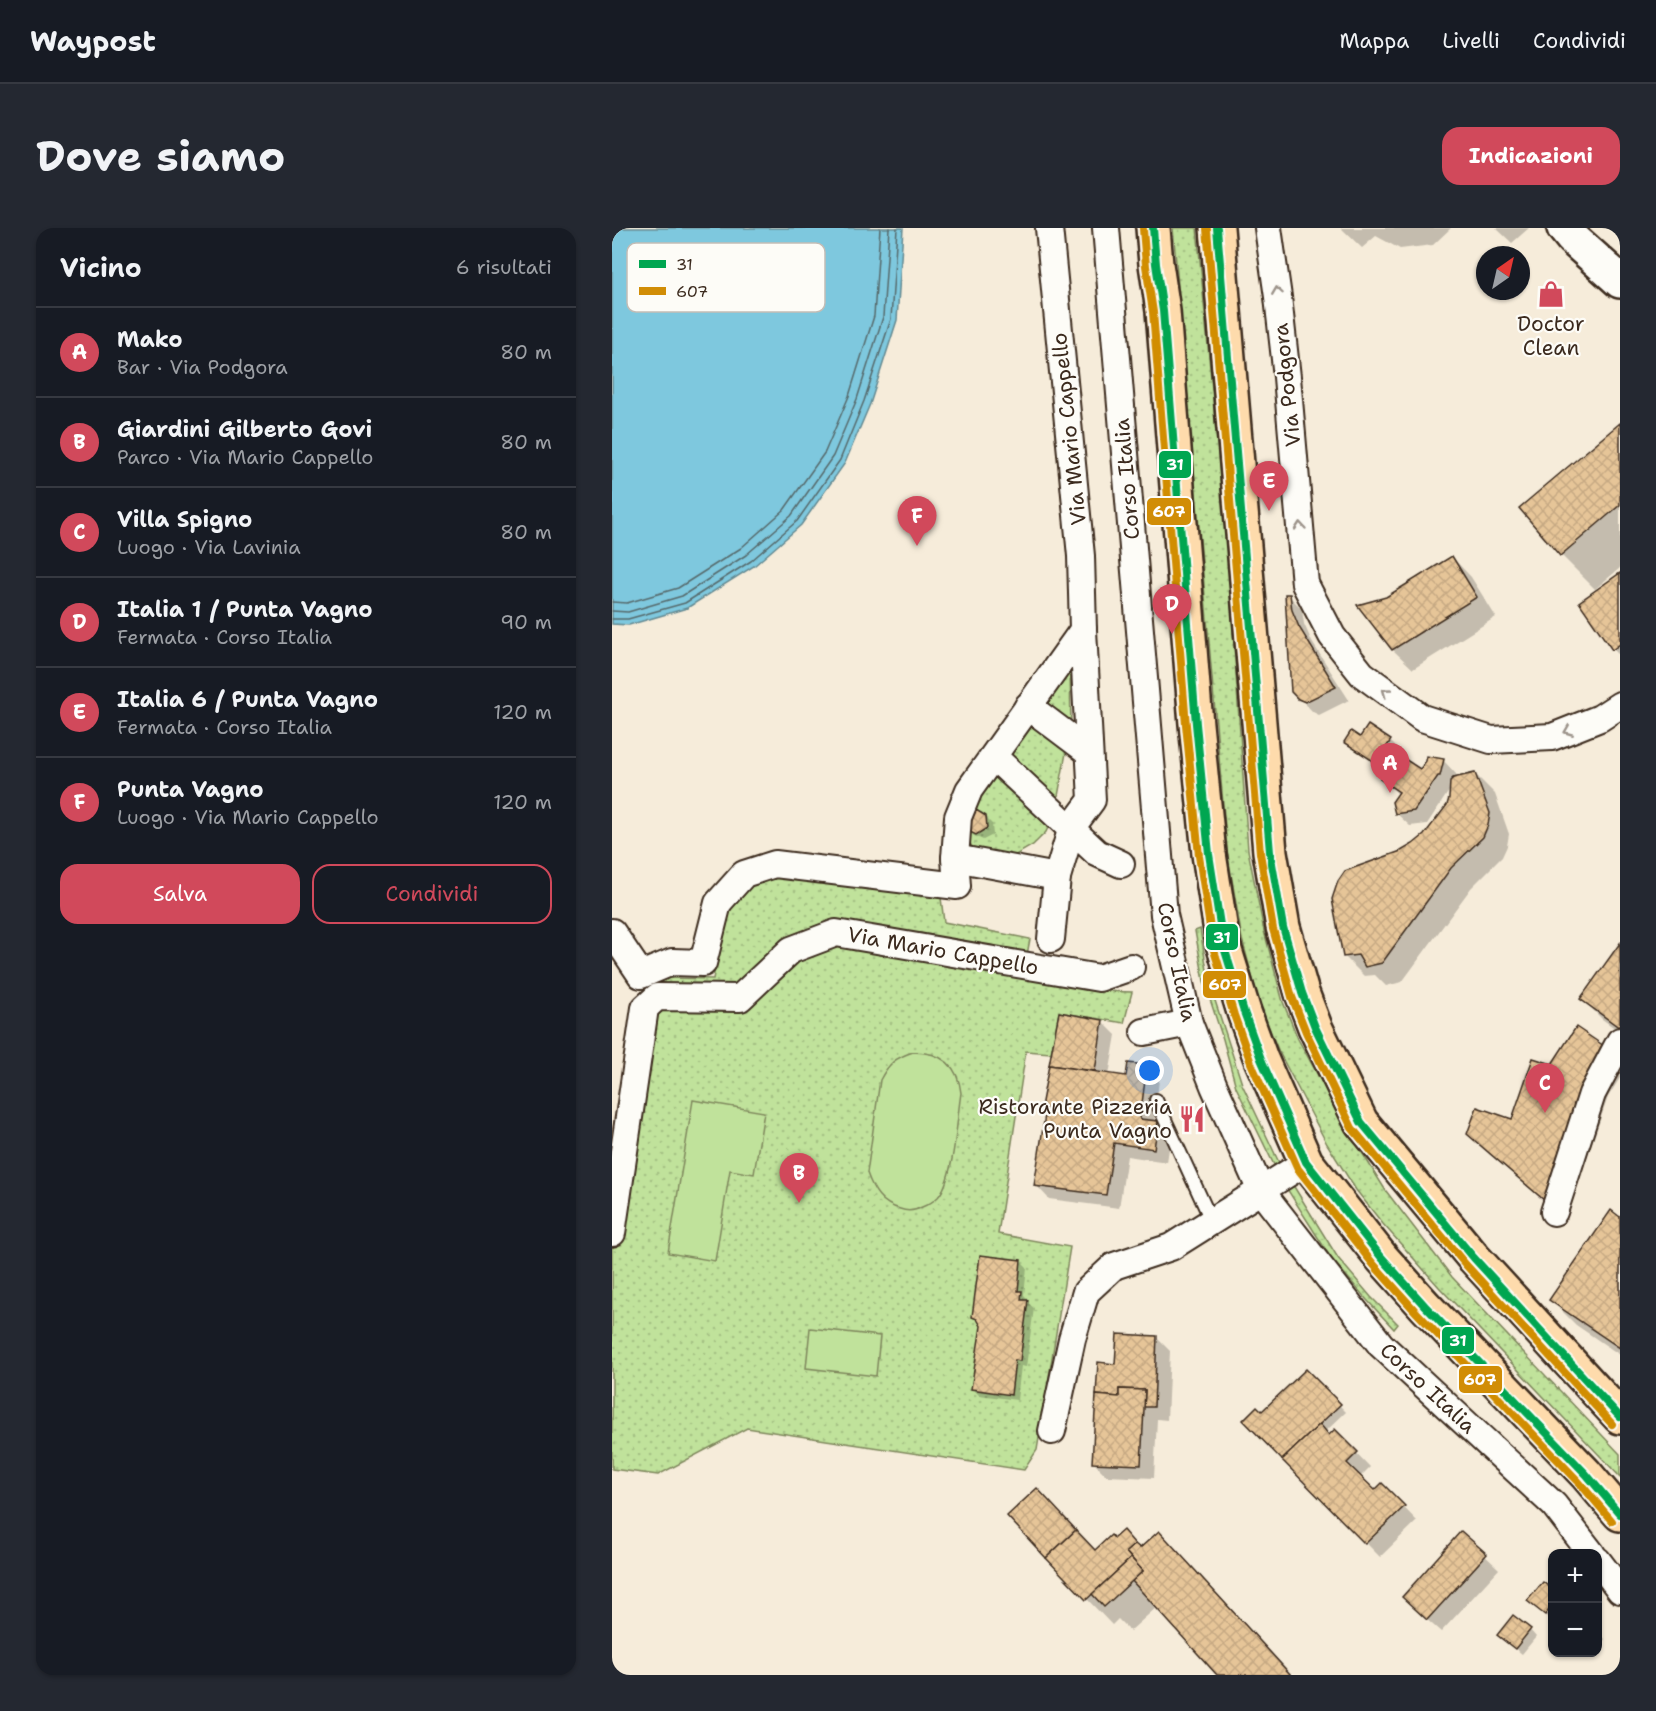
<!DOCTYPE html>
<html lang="it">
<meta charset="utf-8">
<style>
body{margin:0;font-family:"Shantell Sans",sans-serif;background:#242831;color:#f1f3f6}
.controls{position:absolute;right:18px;bottom:18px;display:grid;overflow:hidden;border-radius:12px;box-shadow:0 2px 4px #0004}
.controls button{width:54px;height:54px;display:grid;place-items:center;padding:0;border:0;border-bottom:2px solid #363941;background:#171b24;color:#f1f3f6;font:30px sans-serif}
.compass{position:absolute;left:864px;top:18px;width:54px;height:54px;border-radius:50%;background:#171b24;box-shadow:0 2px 4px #0004;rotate:34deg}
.you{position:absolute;left:538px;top:843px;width:21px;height:21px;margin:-15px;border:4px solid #fff;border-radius:50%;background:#1a73e8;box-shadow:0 0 0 9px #1a73e833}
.badge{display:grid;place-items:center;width:39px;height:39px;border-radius:50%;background:#d1495b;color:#fff;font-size:20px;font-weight:700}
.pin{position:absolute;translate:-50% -50px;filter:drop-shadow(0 2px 3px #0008)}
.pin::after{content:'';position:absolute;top:32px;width:21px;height:18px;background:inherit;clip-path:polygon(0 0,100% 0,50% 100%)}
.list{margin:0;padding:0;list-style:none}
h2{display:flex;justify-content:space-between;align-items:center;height:78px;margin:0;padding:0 24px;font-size:26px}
h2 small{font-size:20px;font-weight:400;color:#9ea1a6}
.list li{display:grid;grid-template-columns:39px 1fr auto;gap:18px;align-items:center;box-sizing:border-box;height:90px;padding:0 24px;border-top:2px solid #363941}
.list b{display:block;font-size:22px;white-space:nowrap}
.list p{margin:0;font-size:20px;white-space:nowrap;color:#9ea1a6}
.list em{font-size:20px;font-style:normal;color:#9ea1a6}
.actions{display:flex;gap:12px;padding:18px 24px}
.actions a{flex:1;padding:14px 0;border:2px solid #d1495b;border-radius:18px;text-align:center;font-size:21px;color:#d1495b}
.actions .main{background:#d1495b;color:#fff}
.map{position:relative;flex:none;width:1008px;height:1447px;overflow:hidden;border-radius:18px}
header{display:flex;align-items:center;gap:36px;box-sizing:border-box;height:84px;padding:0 30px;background:#171b24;border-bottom:2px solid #363941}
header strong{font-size:28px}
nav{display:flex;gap:33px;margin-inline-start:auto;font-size:21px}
.intro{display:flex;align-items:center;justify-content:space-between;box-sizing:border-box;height:144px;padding:0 36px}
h1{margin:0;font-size:42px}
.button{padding:15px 27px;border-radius:18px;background:#d1495b;color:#fff;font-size:21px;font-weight:700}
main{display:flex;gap:36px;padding:0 36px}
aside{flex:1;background:#171b24;border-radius:18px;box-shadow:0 2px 4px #0004}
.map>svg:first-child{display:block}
</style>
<header>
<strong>Waypost</strong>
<nav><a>Mappa</a><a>Livelli</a><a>Condividi</a></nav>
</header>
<div class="intro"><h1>Dove siamo</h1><a class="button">Indicazioni</a></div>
<main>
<aside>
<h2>Vicino<small>6 risultati</small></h2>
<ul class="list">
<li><span class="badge">A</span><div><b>Mako</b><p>Bar · Via Podgora</p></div><em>80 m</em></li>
<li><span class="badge">B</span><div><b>Giardini Gilberto Govi</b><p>Parco · Via Mario Cappello</p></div><em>80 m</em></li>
<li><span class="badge">C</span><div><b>Villa Spigno</b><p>Luogo · Via Lavinia</p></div><em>80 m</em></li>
<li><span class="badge">D</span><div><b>Italia 1 / Punta Vagno</b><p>Fermata · Corso Italia</p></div><em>90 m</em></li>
<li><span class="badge">E</span><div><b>Italia 6 / Punta Vagno</b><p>Fermata · Corso Italia</p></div><em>120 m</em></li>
<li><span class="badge">F</span><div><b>Punta Vagno</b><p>Luogo · Via Mario Cappello</p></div><em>120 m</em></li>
</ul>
<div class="actions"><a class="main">Salva</a><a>Condividi</a></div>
</aside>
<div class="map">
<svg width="1008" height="1447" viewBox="0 0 1008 1447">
<defs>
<pattern id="green-dots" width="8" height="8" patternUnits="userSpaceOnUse" patternTransform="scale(1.5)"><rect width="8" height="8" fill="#c0e29b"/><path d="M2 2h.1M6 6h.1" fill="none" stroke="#a6c285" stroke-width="1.8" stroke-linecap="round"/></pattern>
<pattern id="building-cross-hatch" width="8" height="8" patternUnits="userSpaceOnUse" patternTransform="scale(1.5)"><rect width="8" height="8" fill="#e6c598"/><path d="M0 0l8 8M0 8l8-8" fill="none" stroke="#c6a983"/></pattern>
</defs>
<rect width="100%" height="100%" fill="#f6ecda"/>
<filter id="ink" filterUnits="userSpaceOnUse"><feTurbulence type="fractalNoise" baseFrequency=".0167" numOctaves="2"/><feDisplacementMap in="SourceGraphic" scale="12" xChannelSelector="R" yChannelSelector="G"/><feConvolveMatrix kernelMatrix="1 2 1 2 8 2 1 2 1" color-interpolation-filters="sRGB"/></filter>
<g filter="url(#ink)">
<g fill="url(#green-dots)" stroke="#7e865c" stroke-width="1.5">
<path d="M 561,0 L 585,0 L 617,344 L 636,622 L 652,703 L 671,774 L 686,811 L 736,902 L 774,963 L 840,1049 L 1008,1226 L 1008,1249 L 827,1059 L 771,996 L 744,962 L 715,916 L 667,824 L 649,781 L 630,711 L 615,622 Z"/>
<path d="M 458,435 L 459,504 L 425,479 Z"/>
<path d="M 419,487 L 456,514 L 444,579 L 390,527 Z"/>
<path d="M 383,538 L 440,590 L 434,604 L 421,617 L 402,628 L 363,624 L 354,608 L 353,581 Z"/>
<path d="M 172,645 L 329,670 L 332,694 L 418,711 L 414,732 L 487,742 L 487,763 L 520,764 L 512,795 L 447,784 L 439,825 L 414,823 L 386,1006 L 458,1019 L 425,1222 L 412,1242 L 135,1200 L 46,1247 L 0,1241 L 0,946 L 33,763 L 46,753 L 60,750 L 101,751 C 107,721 110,674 136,655 C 143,650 163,647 172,645 Z"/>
<path d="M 588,701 L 597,754 L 630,856 L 671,943 L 666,945 L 624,859 L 611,811 L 592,753 L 583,703 Z"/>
<path d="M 676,949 L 726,1030 L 759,1069 L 786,1096 L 782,1101 L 755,1072 L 719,1030 L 670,953 Z"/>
</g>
<g fill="#c0e29b" stroke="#7e865c" stroke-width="1.5">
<path d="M 301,824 C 329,824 346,836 349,865 C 345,889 342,952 326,969 C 322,973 315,977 310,979 C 303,983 296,984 288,981 C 269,976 261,962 255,945 L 268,852 C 277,835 283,830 301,824 Z"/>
<path d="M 81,872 L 152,884 L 142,946 L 118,942 L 103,1033 L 56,1025 Z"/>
<path d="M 198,1100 L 268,1108 L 264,1148 L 194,1140 Z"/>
</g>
<path fill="#7ec8de" stroke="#638991" stroke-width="1.5" d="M 0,0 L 291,0 L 285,92 L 258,176 L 233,235 L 189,297 L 142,338 L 75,380 L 17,397 L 0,396 Z"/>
<g fill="#0003">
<path d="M 729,0 L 839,0 L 821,17 L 788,21 L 764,8 L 750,20 Z"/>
<path d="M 884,0 L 917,0 L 900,15 Z"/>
<path d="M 1008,196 L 1008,340 L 983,361 L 949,327 Z"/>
<path d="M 840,329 L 859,349 L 884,389 L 801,441 L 781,422 L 775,370 Z"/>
<path d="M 1008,347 L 1008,428 L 1001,421 Z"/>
<path d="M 677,368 L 690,381 L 692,396 L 700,414 L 737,472 L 707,487 L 701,484 L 681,463 Z"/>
<path d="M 748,511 L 778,513 L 784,519 L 771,540 L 740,520 L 734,513 Z"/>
<path d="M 831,532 L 844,546 L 843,551 L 863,546 L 883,566 L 897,606 L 895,618 L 890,629 L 859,660 L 790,754 L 774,758 L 763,747 L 752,748 L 732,728 L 789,624 L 813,608 L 836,578 L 839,560 L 815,596 L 798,598 L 784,585 L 787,567 L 770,551 L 809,543 Z"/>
<path d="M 373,589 L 380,596 L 381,607 L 371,612 L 362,608 L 355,601 Z"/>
<path d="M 1008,718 L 1008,804 L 990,791 L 970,771 Z"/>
<path d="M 448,786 L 490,793 L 504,807 L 497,847 L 515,850 L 534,838 L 547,852 L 542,894 L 545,895 L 559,908 L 555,934 L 515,928 L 507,980 L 437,971 L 424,957 L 435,883 L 431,879 Z"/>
<path d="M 1008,835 L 1008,850 L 996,869 L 959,976 L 952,990 L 877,926 L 857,905 L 901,893 L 940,838 Z"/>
<path d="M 1008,991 L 1008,1127 L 964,1097 L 939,1072 Z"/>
<path d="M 409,1034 L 415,1040 L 412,1067 L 416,1071 L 416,1075 L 422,1080 L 414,1139 L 409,1138 L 405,1172 L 367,1167 L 361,1161 L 370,1098 L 362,1088 Z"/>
<path d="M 545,1110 L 558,1123 L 555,1192 L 545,1191 L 542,1250 L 495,1248 L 482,1235 L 504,1137 Z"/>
<path d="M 694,1143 L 734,1184 L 713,1204 L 717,1208 L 723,1203 L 758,1239 L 748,1249 L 763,1264 L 770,1257 L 805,1293 L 768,1329 L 633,1192 L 651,1185 Z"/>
<path d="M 547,1305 L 581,1339 L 680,1447 L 607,1447 L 545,1379 L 518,1403 L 506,1391 L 500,1397 L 475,1371 L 484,1324 L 502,1312 L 528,1322 Z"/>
<path d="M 849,1305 L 887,1341 L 829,1404 L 805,1383 Z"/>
<path d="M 931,1356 L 940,1363 L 940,1393 L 923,1379 Z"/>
<path d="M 918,1402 L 924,1409 L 910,1426 L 894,1413 Z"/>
<path d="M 986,1404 L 993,1411 L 986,1420 Z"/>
</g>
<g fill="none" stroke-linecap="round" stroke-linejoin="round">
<g stroke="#56696b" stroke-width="1.5">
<path d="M 0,374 L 15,375 L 66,360 L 129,320 L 172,282 L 213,224 L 237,168 L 262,88 L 268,0"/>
<path d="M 0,383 L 16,384 L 70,368 L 134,327 L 179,288 L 221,228 L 245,171 L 271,89 L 277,0"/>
<path d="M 0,391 L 16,391 L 73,375 L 139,333 L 185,293 L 228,232 L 252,173 L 279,91 L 285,0"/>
</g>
</g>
<g fill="url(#building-cross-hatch)" stroke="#3b2a1e" stroke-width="1.5">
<path d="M 1008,195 L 1008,277 L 948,328 L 907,280 Z"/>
<path d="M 840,328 L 865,369 L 780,422 L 745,377 L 774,369 Z"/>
<path d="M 1008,345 L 1008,416 L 1000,422 L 967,374 Z"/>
<path d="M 673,366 L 678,366 L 680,382 L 687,399 L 724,459 L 693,474 L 686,471 L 679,464 Z"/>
<path d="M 756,497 L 779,512 L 764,535 L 732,514 L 739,503 L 748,509 Z"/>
<path d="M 785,526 L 808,541 L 814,533 L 815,528 L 832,531 L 828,548 L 826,548 L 802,583 L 783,586 L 780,574 L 787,564 L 768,551 Z"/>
<path d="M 863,545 L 878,585 L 876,597 L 871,609 L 839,640 L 770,735 L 753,739 L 746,727 L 731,729 L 720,671 L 726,653 L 733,643 L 789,623 L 801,616 L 812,607 L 835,577 L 837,570 L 838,553 L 841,550 Z"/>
<path d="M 364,582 L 374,588 L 375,600 L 364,607 L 354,602 L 353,589 Z"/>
<path d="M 1008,715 L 1008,800 L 968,771 Z"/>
<path d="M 447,784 L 491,792 L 483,843 L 437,837 Z"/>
<path d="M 964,799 L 995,820 L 940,956 L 932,972 L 855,906 L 865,879 L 900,891 L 921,830 L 940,836 Z"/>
<path d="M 516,835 L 535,837 L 528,891 L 546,893 L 542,921 L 502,915 L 494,967 L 422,958 L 434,880 L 429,879 L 437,837 L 514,848 Z"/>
<path d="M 999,982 L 1008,989 L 1008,1120 L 937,1072 Z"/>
<path d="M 368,1027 L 409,1032 L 406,1063 L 410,1063 L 409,1072 L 416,1072 L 408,1133 L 403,1132 L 399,1167 L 359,1161 L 369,1098 L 365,1091 L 360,1089 Z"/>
<path d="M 505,1106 L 545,1108 L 542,1179 L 532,1179 L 533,1162 L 507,1161 L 507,1169 L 484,1167 L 486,1134 L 503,1136 Z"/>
<path d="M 694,1141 L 729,1176 L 670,1232 L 631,1192 L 645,1178 L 650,1183 Z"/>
<path d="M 507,1161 L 533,1162 L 529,1237 L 480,1235 L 484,1167 L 507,1169 Z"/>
<path d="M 708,1196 L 717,1207 L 723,1201 L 746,1224 L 735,1235 L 763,1262 L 770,1255 L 793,1278 L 753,1316 L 670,1232 Z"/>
<path d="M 425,1260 L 464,1302 L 434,1330 L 395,1288 Z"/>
<path d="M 464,1302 L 483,1322 L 499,1307 L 502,1310 L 511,1302 L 523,1316 L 514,1324 L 519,1330 L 474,1372 L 434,1330 Z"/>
<path d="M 547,1303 L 679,1447 L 605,1447 L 520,1353 L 531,1343 L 514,1324 L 523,1316 L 528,1320 Z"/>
<path d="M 849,1303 L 875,1326 L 815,1392 L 790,1369 Z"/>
<path d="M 519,1330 L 531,1343 L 492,1379 L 480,1366 Z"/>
<path d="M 931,1354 L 940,1361 L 940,1378 L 933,1387 L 915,1373 Z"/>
<path d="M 901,1387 L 919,1401 L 903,1421 L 885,1407 Z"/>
</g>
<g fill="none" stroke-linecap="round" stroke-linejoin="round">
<defs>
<path id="lane" d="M 544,872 L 600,994"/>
<g id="street">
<path d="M 437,0 L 469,328 L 471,402 L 480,572 L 460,599 L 445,649 L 439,711"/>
<path d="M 494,0 L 552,687 L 577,795 L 602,858 L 649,963 L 769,1117 L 942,1277 L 980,1326"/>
<path d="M 656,0 L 666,69 L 675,149 L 693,356 L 720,408 L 750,446 L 810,490 L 879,512 L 940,509 L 988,490 L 1008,477"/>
<path d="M 416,478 L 477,524"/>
<path d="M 382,529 L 485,625 L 509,636"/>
<path d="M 343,630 L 445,649"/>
<path d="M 0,704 L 29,747 L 60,734 L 91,735 L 106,675 L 132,646 L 163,636 L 345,658 L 343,630 L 346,589 L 357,562 L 471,402"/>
<path d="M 532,804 L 577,795"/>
<path d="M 942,984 L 980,866 L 1008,813"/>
<path d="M 0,1005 L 33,780 L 45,769 L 128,770 L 179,722 L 224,705 L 487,750 L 519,739"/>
<path d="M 440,1203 L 460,1111 L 474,1064 L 502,1038 L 559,1019 L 694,934"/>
<path d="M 986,1333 L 1008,1362"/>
</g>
<path id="secondary" d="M 952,0 L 960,10 L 1008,53"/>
<g id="primary">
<path d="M 541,0 L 544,36 L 551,83 L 584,496 L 597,626 L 611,716 L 632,784 L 649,831 L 694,934 L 770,1030 L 813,1078 L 974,1246 L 1008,1286"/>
<path d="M 605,0 L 658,624 L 671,699 L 690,765 L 703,799 L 749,894 L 862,1030 L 1008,1189"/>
</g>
</defs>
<use href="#lane" stroke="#3b2a1e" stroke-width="16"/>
<use href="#street" stroke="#3b2a1e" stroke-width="30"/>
<use href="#secondary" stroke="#3b2a1e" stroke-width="38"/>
<use href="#primary" stroke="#3b2a1e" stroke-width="38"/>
<use href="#lane" stroke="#fdfcf7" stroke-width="12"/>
<use href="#street" stroke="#fdfcf7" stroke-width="26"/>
<use href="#secondary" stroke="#fdfcf7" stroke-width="33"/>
<use href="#primary" stroke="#fedbac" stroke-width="33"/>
<defs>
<g id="bus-1">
<path d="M 541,0 L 544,36 L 551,83 L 584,496 L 597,626 L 611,716 L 632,784 L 649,831 L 694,934 L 770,1030 L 813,1078 L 974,1246 L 1008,1286"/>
<path d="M 605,0 L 658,624 L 671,699 L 690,765 L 703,799 L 749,894 L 862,1030 L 1008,1189"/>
</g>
<g id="bus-2">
<path d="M 531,1 L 534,38 L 541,84 L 574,497 L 587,628 L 601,719 L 622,787 L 639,835 L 686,941 L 762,1037 L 805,1085 L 966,1253 L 1000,1293"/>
<path d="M 595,1 L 648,625 L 661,701 L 680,769 L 694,804 L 740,900 L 854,1037 L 1000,1196"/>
</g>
</defs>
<use href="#bus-1" stroke="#fdfcf7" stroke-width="12"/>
<use href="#bus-2" stroke="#fdfcf7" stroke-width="12"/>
<use href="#bus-1" stroke="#00a651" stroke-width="8"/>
<use href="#bus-2" stroke="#d18d06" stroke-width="8"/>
</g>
<defs><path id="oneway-chevron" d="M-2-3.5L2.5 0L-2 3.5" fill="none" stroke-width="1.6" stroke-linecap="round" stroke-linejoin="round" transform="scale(1.5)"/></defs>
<g stroke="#9c938a">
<use href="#oneway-chevron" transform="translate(665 63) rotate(-98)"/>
<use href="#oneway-chevron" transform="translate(688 298) rotate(-95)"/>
<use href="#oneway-chevron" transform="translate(774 464) rotate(-144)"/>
<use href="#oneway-chevron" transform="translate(956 503) rotate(158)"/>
</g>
</g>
<defs>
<symbol id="shop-bare" viewBox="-9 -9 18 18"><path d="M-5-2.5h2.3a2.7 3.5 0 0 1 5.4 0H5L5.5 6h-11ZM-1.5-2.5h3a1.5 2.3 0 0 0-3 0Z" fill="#d1495b" stroke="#fdfcf7" stroke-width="2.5" paint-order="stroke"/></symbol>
<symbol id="restaurant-bare" viewBox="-9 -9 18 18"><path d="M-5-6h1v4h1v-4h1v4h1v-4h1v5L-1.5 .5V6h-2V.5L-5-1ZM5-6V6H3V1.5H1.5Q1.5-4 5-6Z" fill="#d1495b" stroke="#fdfcf7" stroke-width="2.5" paint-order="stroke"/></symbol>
</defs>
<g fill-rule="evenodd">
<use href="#shop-bare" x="920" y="47" width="38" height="38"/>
<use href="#restaurant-bare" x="561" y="872" width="38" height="38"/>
</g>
<g text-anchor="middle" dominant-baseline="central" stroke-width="4.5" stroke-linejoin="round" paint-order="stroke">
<g font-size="21" fill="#3b2a1e" stroke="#fdfcf7">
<text x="939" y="96">Doctor<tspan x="939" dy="24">Clean</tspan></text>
<text x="560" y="879" text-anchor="end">Ristorante Pizzeria<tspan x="560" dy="24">Punta Vagno</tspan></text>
</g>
<g font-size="21" fill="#3b2a1e" stroke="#fdfcf7">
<text transform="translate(675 157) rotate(-96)">Via Podgora</text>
<text transform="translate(457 201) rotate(-96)">Via Mario Cappello</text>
<text transform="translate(515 251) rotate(-95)">Corso Italia</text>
<text transform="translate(331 723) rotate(10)">Via Mario Cappello</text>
<text transform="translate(565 734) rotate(78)">Corso Italia</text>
<text transform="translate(816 1160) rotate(43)">Corso Italia</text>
</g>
</g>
<rect x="15" y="15" width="198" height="69" rx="9" fill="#fdfcf7" stroke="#c3bdb6" stroke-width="1.5"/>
<rect x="27" y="32" width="27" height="8" fill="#00a651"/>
<rect x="27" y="59" width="27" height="8" fill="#d18d06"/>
<g font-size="16" fill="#3b2a1e">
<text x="64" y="42">31</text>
<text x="64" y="69">607</text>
</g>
<g stroke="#fdfcf7" stroke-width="2">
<rect x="546" y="222" width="34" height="29" rx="6" fill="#00a651"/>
<rect x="534" y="269" width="46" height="29" rx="6" fill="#d18d06"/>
<rect x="593" y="695" width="34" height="28" rx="6" fill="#00a651"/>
<rect x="590" y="742" width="45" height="29" rx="6" fill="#d18d06"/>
<rect x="829" y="1098" width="34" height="29" rx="6" fill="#00a651"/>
<rect x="846" y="1137" width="45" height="29" rx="6" fill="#d18d06"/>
</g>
<g font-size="16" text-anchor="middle" font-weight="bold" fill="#fff">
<text x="563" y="242">31</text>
<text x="557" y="289">607</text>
<text x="610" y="715">31</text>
<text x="613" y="762">607</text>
<text x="846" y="1118">31</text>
<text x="868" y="1157">607</text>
</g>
</svg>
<div class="controls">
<button>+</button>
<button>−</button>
</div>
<svg class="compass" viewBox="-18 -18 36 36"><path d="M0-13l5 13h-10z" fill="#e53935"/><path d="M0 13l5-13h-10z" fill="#9ea1a6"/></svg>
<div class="you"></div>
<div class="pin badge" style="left:778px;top:565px">A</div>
<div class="pin badge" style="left:187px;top:975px">B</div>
<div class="pin badge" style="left:933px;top:885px">C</div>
<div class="pin badge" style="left:560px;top:406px">D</div>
<div class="pin badge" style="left:657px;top:283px">E</div>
<div class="pin badge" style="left:305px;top:318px">F</div>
</div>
</main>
